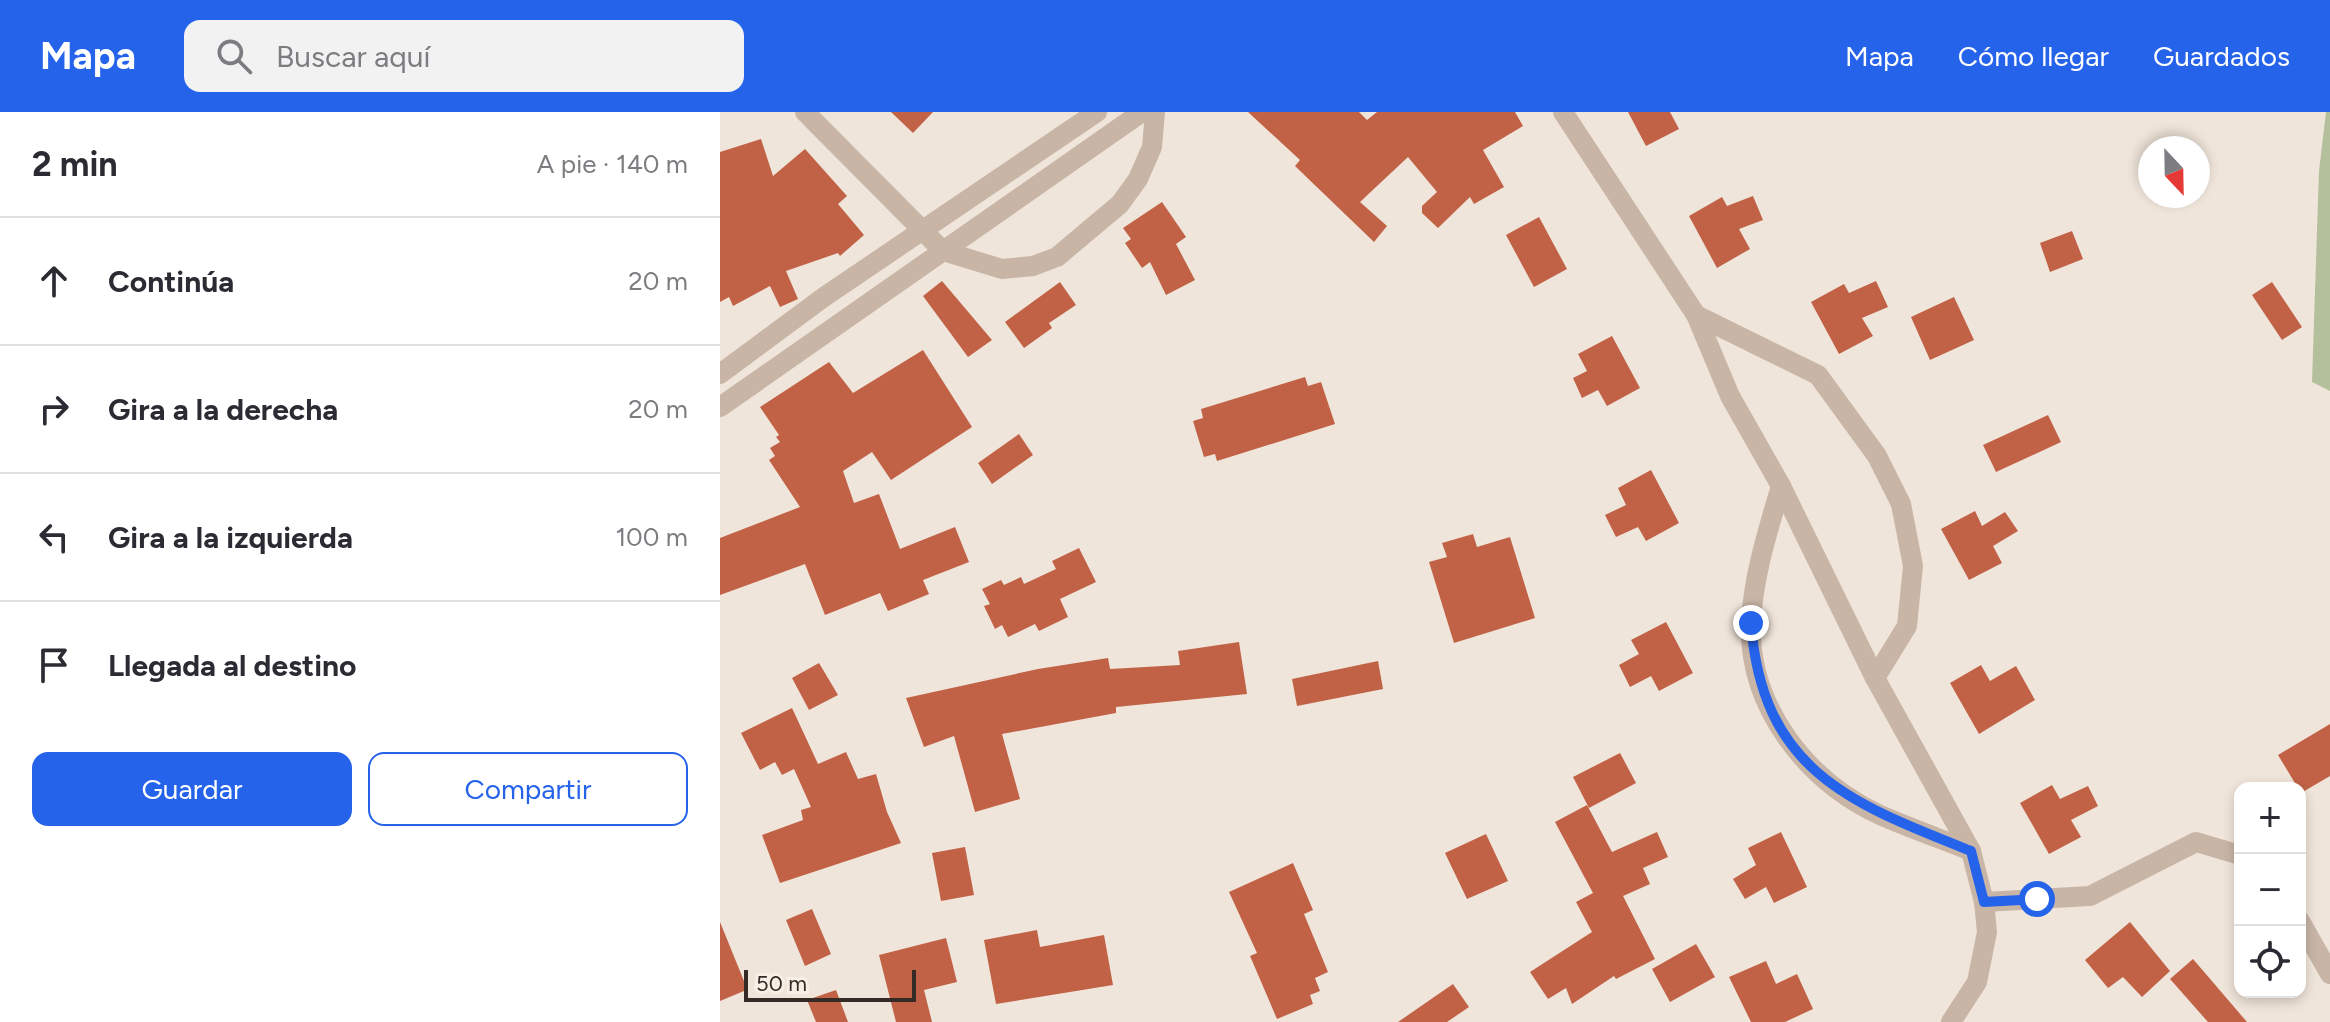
<!DOCTYPE html>
<html lang="es">
<meta charset="utf-8">
<style>
body{margin:0;font-family:Figtree,sans-serif;background:#f2f2f3;color:#2b2b33}
.controls{position:absolute;right:24px;bottom:24px;display:grid;overflow:hidden;border-radius:16px;box-shadow:0 4px 12px #0003}
.controls button{width:72px;height:72px;display:grid;place-items:center;padding:0;border:0;border-bottom:2px solid #e1e1e2;background:#fff;color:#2b2b33;font:40px sans-serif}
.compass{position:absolute;left:1418px;top:24px;width:72px;height:72px;border-radius:50%;background:#fff;box-shadow:0 4px 12px #0003;rotate:158deg}
.scale{position:absolute;left:24px;bottom:20px;width:172px;box-sizing:border-box;padding-left:8px;border:4px solid #342b27;border-top:0;font-size:22px;line-height:28px;white-space:nowrap;color:#342b27;-webkit-text-stroke:6px #f8efe6;paint-order:stroke}
.stop{position:absolute;width:24px;height:24px;margin:-18px;border:6px solid #2563eb;border-radius:50%;background:#fff}
.stop.end{background:#2563eb;border-color:#fff;box-shadow:0 2px 8px #0008}
.list{margin:0;padding:0;list-style:none}
h2{display:flex;justify-content:space-between;align-items:center;height:104px;margin:0;padding:0 32px;font-size:34px}
h2 small{font-size:26px;font-weight:400;color:#7c7c81}
.list li{display:grid;grid-template-columns:52px 1fr auto;gap:24px;align-items:center;box-sizing:border-box;height:128px;padding:0 32px;border-top:2px solid #e1e1e2}
.list b{display:block;font-size:30px;white-space:nowrap}
.list em{font-size:26px;font-style:normal;color:#7c7c81}
.actions{display:flex;gap:16px;padding:24px 32px}
.actions a{flex:1;padding:18px 0;border:2px solid #2563eb;border-radius:16px;text-align:center;font-size:28px;color:#2563eb}
.actions .main{background:#2563eb;color:#fff}
.icon{flex:none;width:44px;height:44px;fill:none;stroke:currentColor;stroke-width:2;stroke-linecap:round;stroke-linejoin:round}
.map{position:relative;flex:none;width:1610px;height:910px;overflow:hidden}
header{display:flex;align-items:center;gap:48px;box-sizing:border-box;height:112px;padding:0 40px;background:#2563eb;color:#fff}
header strong{font-size:38px}
nav{display:flex;gap:44px;margin-inline-start:auto;font-size:28px}
.search{width:560px;height:72px;background:#f2f2f3;display:flex;align-items:center;gap:20px;box-sizing:border-box;padding:0 28px;border-radius:16px;color:#7c7c81;font-size:30px}
main{display:flex}
aside{flex:1;background:#fff}
.map>svg:first-child{display:block}
</style>
<header>
<strong>Mapa</strong>
<div class="search"><svg class="icon" aria-label="search" viewBox="0 0 24 24"><circle cx="10" cy="10" r="6"/><path d="M15 15l6 6"/></svg>Buscar aquí</div>
<nav><a>Mapa</a><a>Cómo llegar</a><a>Guardados</a></nav>
</header>
<main>
<aside>
<h2>2 min<small>A pie · 140 m</small></h2>
<ul class="list">
<li><svg class="icon" aria-label="ahead" viewBox="0 0 24 24"><path d="M12 20V5M6 11l6-6 6 6"/></svg><div><b>Continúa</b></div><em>20 m</em></li>
<li><svg class="icon" aria-label="right" viewBox="0 0 24 24"><path d="M7 20v-9h11M14 6l5 5-5 5"/></svg><div><b>Gira a la derecha</b></div><em>20 m</em></li>
<li><svg class="icon" aria-label="left" viewBox="0 0 24 24"><path d="M17 20v-9H6M10 6l-5 5 5 5"/></svg><div><b>Gira a la izquierda</b></div><em>100 m</em></li>
<li><svg class="icon" aria-label="arrive" viewBox="0 0 24 24"><path d="M6 21V4h12l-3 4 3 4H6"/></svg><div><b>Llegada al destino</b></div></li>
</ul>
<div class="actions"><a class="main">Guardar</a><a>Compartir</a></div>
</aside>
<div class="map">
<svg width="1610" height="910" viewBox="0 0 1610 910">
<rect width="100%" height="100%" fill="#f0e5da"/>
<path fill="#b4bf9b" d="M 1606,0 L 1610,0 L 1610,279 L 1592,270 L 1599,59 Z"/>
<g fill="#c16247">
<path d="M 171,0 L 213,0 L 193,21 Z"/>
<path d="M 528,0 L 639,0 L 647,8 L 657,0 L 795,0 L 803,14 L 763,38 L 784,75 L 754,92 L 750,85 L 718,116 L 702,101 L 702,94 L 717,80 L 688,45 L 640,90 L 667,114 L 654,130 L 575,54 L 580,48 Z"/>
<path d="M 908,0 L 950,0 L 959,17 L 926,34 Z"/>
<path d="M 41,27 L 53,64 L 85,37 L 127,84 L 118,92 L 144,123 L 120,144 L 118,141 L 66,159 L 78,187 L 60,195 L 50,174 L 13,194 L 9,185 L 0,190 L 0,40 Z"/>
<path d="M 1033,84 L 1043,108 L 1019,117 L 1030,137 L 997,156 L 969,104 L 1002,85 L 1007,94 Z"/>
<path d="M 442,90 L 466,125 L 456,132 L 475,168 L 446,183 L 430,150 L 422,156 L 405,131 L 411,127 L 403,116 Z"/>
<path d="M 819,105 L 847,157 L 814,175 L 786,123 Z"/>
<path d="M 1352,119 L 1363,147 L 1330,160 L 1320,131 Z"/>
<path d="M 222,169 L 272,228 L 248,245 L 203,184 Z"/>
<path d="M 1156,169 L 1168,195 L 1142,206 L 1153,224 L 1119,242 L 1091,190 L 1124,172 L 1129,181 Z"/>
<path d="M 340,170 L 356,193 L 329,211 L 332,216 L 304,236 L 285,210 Z"/>
<path d="M 1552,170 L 1582,215 L 1562,228 L 1532,183 Z"/>
<path d="M 1234,185 L 1254,228 L 1210,248 L 1191,205 Z"/>
<path d="M 892,224 L 920,276 L 887,294 L 878,278 L 862,286 L 853,266 L 867,259 L 858,242 Z"/>
<path d="M 203,238 L 252,315 L 171,368 L 152,340 L 123,359 L 134,391 L 159,382 L 180,437 L 235,415 L 249,450 L 203,468 L 209,482 L 168,499 L 160,481 L 105,503 L 85,452 L 0,483 L 0,426 L 80,395 L 49,348 L 55,344 L 50,336 L 60,330 L 56,325 L 59,323 L 40,295 L 109,250 L 133,281 Z"/>
<path d="M 585,265 L 588,274 L 601,270 L 615,312 L 497,349 L 495,342 L 484,345 L 473,309 L 483,306 L 481,297 Z"/>
<path d="M 1328,303 L 1341,330 L 1276,360 L 1263,333 Z"/>
<path d="M 299,322 L 313,343 L 272,372 L 258,351 Z"/>
<path d="M 931,358 L 959,411 L 926,429 L 918,415 L 896,425 L 885,403 L 906,393 L 898,376 Z"/>
<path d="M 1255,399 L 1262,414 L 1285,400 L 1298,419 L 1273,434 L 1282,451 L 1249,468 L 1221,417 Z"/>
<path d="M 753,422 L 757,435 L 790,425 L 815,506 L 734,531 L 709,450 L 727,445 L 722,431 Z"/>
<path d="M 359,436 L 376,470 L 340,487 L 348,505 L 319,519 L 315,512 L 288,525 L 282,513 L 275,517 L 264,494 L 270,492 L 262,477 L 281,468 L 284,473 L 301,465 L 304,472 L 336,457 L 332,449 Z"/>
<path d="M 946,510 L 973,561 L 939,579 L 931,564 L 910,575 L 899,553 L 919,542 L 911,528 Z"/>
<path d="M 519,530 L 527,582 L 396,595 L 396,601 L 282,622 L 300,687 L 255,700 L 234,624 L 204,635 L 186,586 L 318,557 L 388,546 L 390,557 L 460,553 L 458,539 Z"/>
<path d="M 658,549 L 663,577 L 577,594 L 572,567 Z"/>
<path d="M 99,551 L 118,583 L 89,598 L 72,566 Z"/>
<path d="M 1261,553 L 1270,569 L 1296,554 L 1315,588 L 1259,622 L 1230,571 Z"/>
<path d="M 72,596 L 98,652 L 126,640 L 138,667 L 156,662 L 167,700 L 181,731 L 60,771 L 42,723 L 83,708 L 81,698 L 91,695 L 74,657 L 62,663 L 55,650 L 40,658 L 21,621 Z"/>
<path d="M 1610,612 L 1610,664 L 1581,681 L 1558,643 Z"/>
<path d="M 900,641 L 916,671 L 869,696 L 853,665 Z"/>
<path d="M 1332,673 L 1340,687 L 1368,674 L 1378,694 L 1351,708 L 1361,725 L 1329,742 L 1300,691 Z"/>
<path d="M 867,693 L 892,740 L 937,720 L 948,745 L 923,756 L 930,772 L 903,784 L 935,847 L 896,867 L 894,864 L 852,892 L 846,876 L 828,887 L 810,860 L 872,820 L 856,790 L 873,781 L 835,710 Z"/>
<path d="M 1061,720 L 1087,775 L 1054,791 L 1046,775 L 1025,787 L 1013,767 L 1036,753 L 1028,736 Z"/>
<path d="M 766,722 L 788,769 L 747,787 L 725,741 Z"/>
<path d="M 245,735 L 254,783 L 221,789 L 212,741 Z"/>
<path d="M 573,751 L 593,798 L 584,802 L 608,860 L 595,866 L 600,879 L 590,883 L 593,892 L 557,907 L 530,844 L 537,841 L 509,780 Z"/>
<path d="M 92,797 L 111,842 L 85,854 L 66,808 Z"/>
<path d="M 0,810 L 26,874 L 24,879 L 0,889 Z"/>
<path d="M 1410,810 L 1450,859 L 1422,885 L 1403,865 L 1388,876 L 1365,848 Z"/>
<path d="M 317,818 L 320,835 L 384,823 L 393,873 L 276,892 L 264,828 Z"/>
<path d="M 226,826 L 237,870 L 204,878 L 212,910 L 176,910 L 159,843 Z"/>
<path d="M 976,832 L 995,865 L 950,890 L 932,857 Z"/>
<path d="M 1473,847 L 1527,910 L 1488,910 L 1450,867 Z"/>
<path d="M 1046,849 L 1056,872 L 1077,862 L 1093,897 L 1065,910 L 1031,910 L 1009,865 Z"/>
<path d="M 733,872 L 749,895 L 727,910 L 678,910 Z"/>
<path d="M 116,878 L 128,910 L 96,910 L 87,888 Z"/>
</g>
<g fill="none" stroke-linecap="round" stroke-linejoin="round">
<g stroke="#c8b5a6" stroke-width="20">
<path d="M 85,0 L 223,139 L 282,157 L 313,154 L 337,145 L 400,92 L 418,67 L 432,35 L 435,0"/>
<path d="M 843,0 L 976,203 L 1010,284 L 1061,374 L 1155,566 L 1251,739 L 1264,790 L 1267,820 L 1257,870 L 1231,910"/>
<path d="M 976,203 L 1098,263 L 1157,344 L 1181,392 L 1193,454 L 1187,514 L 1155,566"/>
<path d="M 0,262 L 104,185 L 377,0"/>
<path d="M 0,295 L 422,0"/>
<path d="M 1061,374 C 1048,418 1033,465 1031,511 C 1028,595 1087,669 1160,703 C 1190,716 1221,727 1251,739"/>
<path d="M 1264,790 L 1370,784 L 1476,730 L 1520,743"/>
<path d="M 1580,809 L 1610,862"/>
</g>
</g>
<g fill="none" stroke-linecap="round" stroke-linejoin="round">
<path stroke="#2563eb" stroke-width="10" d="M 1031,511 C 1042,658 1129,691 1251,739 L 1264,790 L 1317,787"/>
</g>
</svg>
<div class="controls">
<button>+</button>
<button>−</button>
<button><svg class="icon" aria-label="locate" viewBox="0 0 24 24"><circle cx="12" cy="12" r="6"/><path d="M12 2v4M12 18v4M2 12h4M18 12h4"/></svg></button>
</div>
<svg class="compass" viewBox="-18 -18 36 36"><path d="M0-13l5 13h-10z" fill="#e53935"/><path d="M0 13l5-13h-10z" fill="#7c7c81"/></svg>
<div class="scale">50 m</div>
<div class="stop" style="left:1317px;top:787px"></div>
<div class="stop end" style="left:1031px;top:511px"></div>
</div>
</main>
